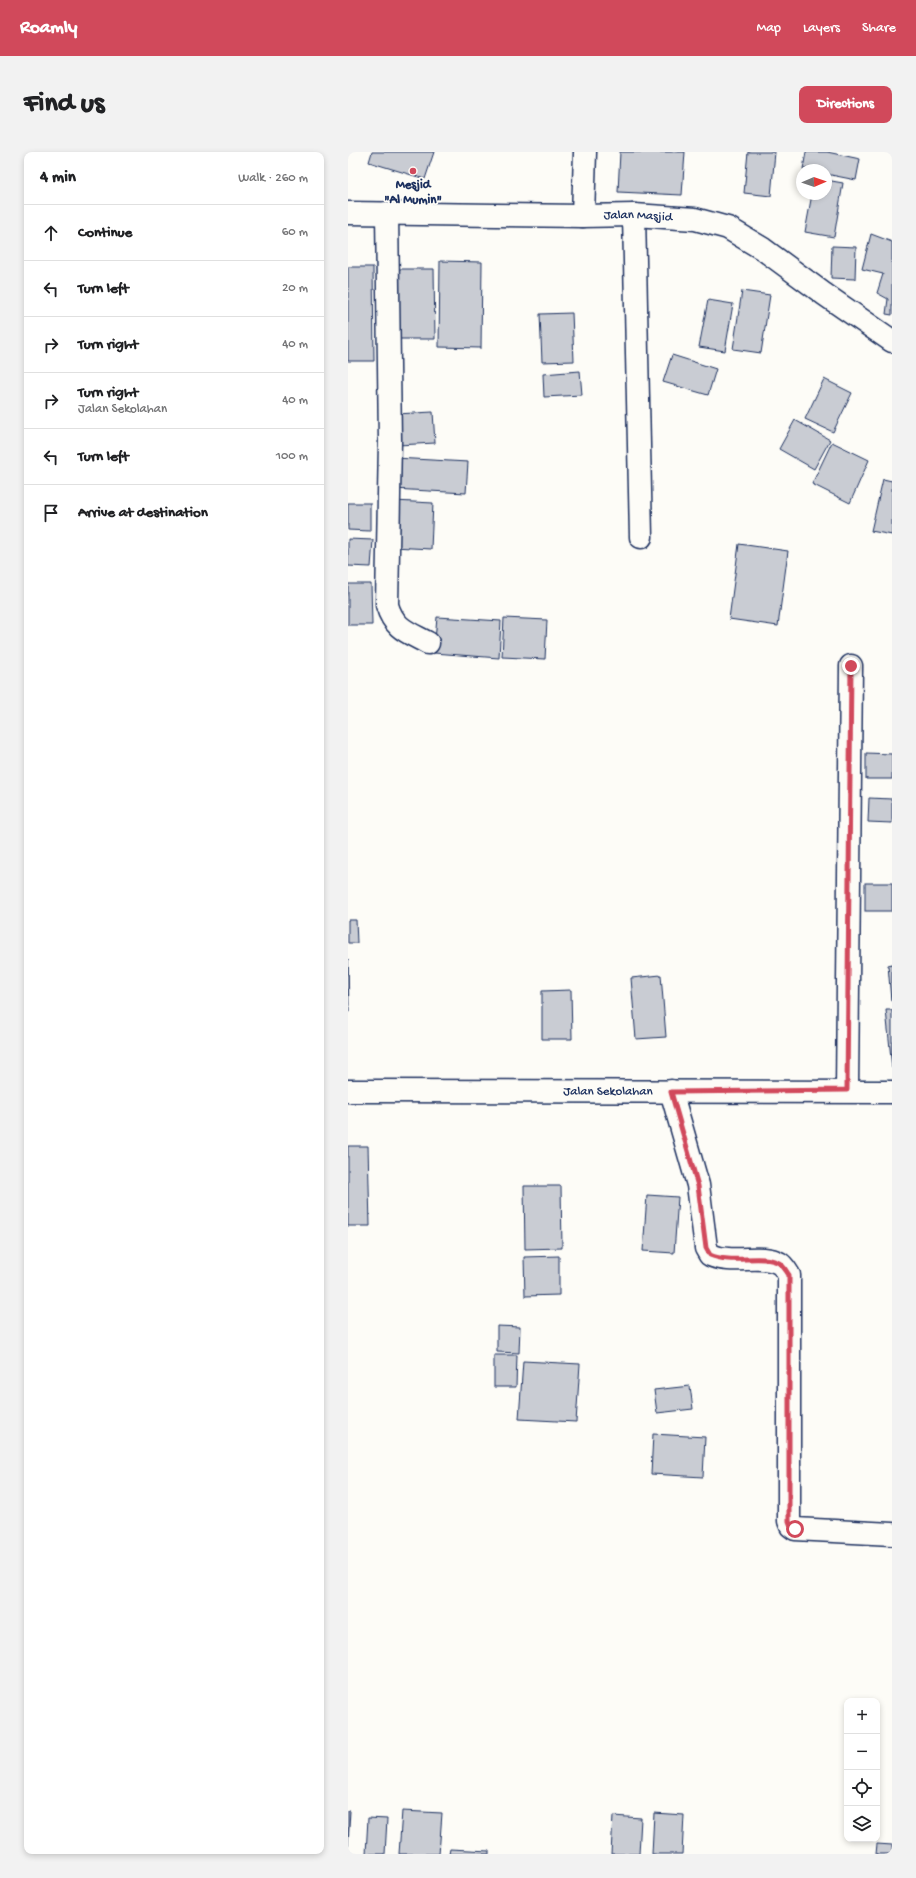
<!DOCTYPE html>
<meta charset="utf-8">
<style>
body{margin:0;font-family:"Gochi Hand",sans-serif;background:#f2f2f2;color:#202124}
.controls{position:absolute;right:12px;bottom:12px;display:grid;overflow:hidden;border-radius:8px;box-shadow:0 2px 6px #0003}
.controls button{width:36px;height:36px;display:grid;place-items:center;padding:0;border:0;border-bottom:1px solid #e0e0e0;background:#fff;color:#202124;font:20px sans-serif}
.compass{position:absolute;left:448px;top:12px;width:36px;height:36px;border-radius:50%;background:#fff;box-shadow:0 2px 6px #0003;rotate:88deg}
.stop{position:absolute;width:12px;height:12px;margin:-9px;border:3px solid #d1495b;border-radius:50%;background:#fff}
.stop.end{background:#d1495b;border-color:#fff;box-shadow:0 1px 4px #0008}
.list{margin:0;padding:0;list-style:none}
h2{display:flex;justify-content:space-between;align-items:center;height:52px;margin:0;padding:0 16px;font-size:17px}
h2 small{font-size:13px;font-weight:400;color:#757577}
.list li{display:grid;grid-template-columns:26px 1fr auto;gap:12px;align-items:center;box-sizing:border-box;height:56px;padding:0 16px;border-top:1px solid #e0e0e0}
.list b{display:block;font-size:15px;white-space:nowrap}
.list p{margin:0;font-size:13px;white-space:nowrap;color:#757577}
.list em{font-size:13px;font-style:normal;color:#757577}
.icon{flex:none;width:22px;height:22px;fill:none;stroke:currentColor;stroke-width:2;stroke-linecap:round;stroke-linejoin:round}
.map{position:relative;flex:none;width:544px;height:1702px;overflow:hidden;border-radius:8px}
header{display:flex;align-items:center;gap:24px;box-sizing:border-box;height:56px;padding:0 20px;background:#d1495b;color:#fff}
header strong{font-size:19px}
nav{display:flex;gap:22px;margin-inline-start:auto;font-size:14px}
.intro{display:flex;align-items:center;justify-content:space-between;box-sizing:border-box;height:96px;padding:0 24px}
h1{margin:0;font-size:28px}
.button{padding:10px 18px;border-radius:8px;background:#d1495b;color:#fff;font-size:14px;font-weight:700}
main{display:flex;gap:24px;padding:0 24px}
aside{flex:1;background:#fff;border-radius:8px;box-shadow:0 2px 6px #0003}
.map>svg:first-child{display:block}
</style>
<header>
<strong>Roamly</strong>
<nav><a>Map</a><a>Layers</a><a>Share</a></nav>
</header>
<div class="intro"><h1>Find us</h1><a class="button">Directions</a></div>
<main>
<aside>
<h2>4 min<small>Walk · 260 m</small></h2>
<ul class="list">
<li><svg class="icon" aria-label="ahead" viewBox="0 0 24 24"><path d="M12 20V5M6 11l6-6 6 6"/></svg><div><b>Continue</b></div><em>60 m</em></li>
<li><svg class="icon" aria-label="left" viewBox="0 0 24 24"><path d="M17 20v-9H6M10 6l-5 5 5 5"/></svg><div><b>Turn left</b></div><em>20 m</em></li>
<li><svg class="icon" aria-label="right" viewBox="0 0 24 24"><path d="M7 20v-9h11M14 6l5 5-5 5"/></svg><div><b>Turn right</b></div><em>40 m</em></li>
<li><svg class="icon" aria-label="right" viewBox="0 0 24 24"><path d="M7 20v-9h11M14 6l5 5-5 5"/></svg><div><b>Turn right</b><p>Jalan Sekolahan</p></div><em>40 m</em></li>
<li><svg class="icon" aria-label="left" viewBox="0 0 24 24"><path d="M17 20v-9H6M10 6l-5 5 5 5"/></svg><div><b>Turn left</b></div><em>100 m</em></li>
<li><svg class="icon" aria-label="arrive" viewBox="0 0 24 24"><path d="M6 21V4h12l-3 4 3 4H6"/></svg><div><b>Arrive at destination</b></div></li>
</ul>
</aside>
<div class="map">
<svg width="544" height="1702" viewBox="0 0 544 1702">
<rect width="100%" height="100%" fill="#fdfcf7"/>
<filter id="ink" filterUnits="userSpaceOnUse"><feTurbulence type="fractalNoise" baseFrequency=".025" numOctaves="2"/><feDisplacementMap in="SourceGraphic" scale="8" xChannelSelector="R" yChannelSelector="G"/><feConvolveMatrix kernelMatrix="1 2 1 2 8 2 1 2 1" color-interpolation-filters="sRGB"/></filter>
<g filter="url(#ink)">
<g fill="#c9ccd3" stroke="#1b2f5e">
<path d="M 24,0 L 86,0 L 77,27 L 21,10 Z"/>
<path d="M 272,0 L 337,0 L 334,43 L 270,40 Z"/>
<path d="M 400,0 L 427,0 L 423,44 L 396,41 Z"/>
<path d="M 458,0 L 479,0 L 512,7 L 508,28 L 478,22 L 478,18 L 455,17 Z"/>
<path d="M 478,28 L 495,31 L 486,85 L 457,80 L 464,42 L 478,42 Z"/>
<path d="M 523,82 L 544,90 L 544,163 L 538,162 L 540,147 L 529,141 L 535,122 L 514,117 Z"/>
<path d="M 484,94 L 508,95 L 507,127 L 483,126 Z"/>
<path d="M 92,109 L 134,110 L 133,196 L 91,195 Z"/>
<path d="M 0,115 L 25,115 L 26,209 L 0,209 Z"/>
<path d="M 50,117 L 86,117 L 87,187 L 50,187 Z"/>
<path d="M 394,139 L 422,143 L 413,201 L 385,197 Z"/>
<path d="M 360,148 L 385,152 L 377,199 L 351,195 Z"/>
<path d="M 224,161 L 226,209 L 194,210 L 192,162 Z"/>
<path d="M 324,203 L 368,217 L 360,243 L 315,230 Z"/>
<path d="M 232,219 L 234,243 L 196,245 L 195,222 Z"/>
<path d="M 476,227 L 504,241 L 485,280 L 457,267 Z"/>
<path d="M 85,260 L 87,291 L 50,293 L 48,262 Z"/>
<path d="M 447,268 L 482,288 L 466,317 L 431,297 Z"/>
<path d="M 484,290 L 521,308 L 502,351 L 464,332 Z"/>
<path d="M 47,306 L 120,310 L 118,341 L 45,337 Z"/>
<path d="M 535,327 L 544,329 L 544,383 L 523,379 Z"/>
<path d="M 46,349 L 85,351 L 83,397 L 45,395 Z"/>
<path d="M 0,351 L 22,351 L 22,379 L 0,378 Z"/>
<path d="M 0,387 L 25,388 L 23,415 L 0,414 Z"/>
<path d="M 391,392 L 440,399 L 430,474 L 381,467 Z"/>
<path d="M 0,432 L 23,432 L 24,473 L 0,473 Z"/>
<path d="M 89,465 L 153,469 L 151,506 L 86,501 Z"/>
<path d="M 156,466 L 199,468 L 197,507 L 154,505 Z"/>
<path d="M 518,601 L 544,602 L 544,627 L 518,627 Z"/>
<path d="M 521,646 L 544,647 L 544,671 L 520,670 Z"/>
<rect x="517" y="731" width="27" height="28"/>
<path d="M 0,768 L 8,768 L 9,791 L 0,791 Z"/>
<path d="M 0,807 L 1,860 L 0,860 Z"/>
<path d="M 544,812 L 544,849 L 543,849 L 540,813 Z"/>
<path d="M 313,823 L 318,885 L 288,887 L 283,826 Z"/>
<path d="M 223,838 L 224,887 L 194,887 L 194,839 Z"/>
<path d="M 538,858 L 544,858 L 544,916 Z"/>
<path d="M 0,994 L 20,994 L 22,1074 L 0,1074 Z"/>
<path d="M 176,1034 L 213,1034 L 214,1096 L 177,1097 Z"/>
<path d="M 299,1043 L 330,1045 L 326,1101 L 295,1099 Z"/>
<path d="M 211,1104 L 211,1143 L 177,1144 L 176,1105 Z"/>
<path d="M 149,1174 L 172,1175 L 171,1201 L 149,1200 Z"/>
<path d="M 146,1203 L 169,1203 L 168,1235 L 146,1235 Z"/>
<path d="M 175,1209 L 232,1212 L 228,1270 L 171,1267 Z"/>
<path d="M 342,1234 L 345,1257 L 309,1261 L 306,1238 Z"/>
<path d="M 305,1282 L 357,1285 L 355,1325 L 303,1322 Z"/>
<path d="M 0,1659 L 2,1659 L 0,1693 Z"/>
<path d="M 54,1659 L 94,1661 L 91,1702 L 51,1702 Z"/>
<path d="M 306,1661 L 336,1663 L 334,1702 L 304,1702 Z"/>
<path d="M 265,1664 L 293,1666 L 291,1702 L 263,1702 Z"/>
<path d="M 20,1666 L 39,1667 L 37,1702 L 18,1702 Z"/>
<path d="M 529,1692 L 544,1693 L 544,1702 L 528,1702 Z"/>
<path d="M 102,1697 L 141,1699 L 141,1702 L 101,1702 Z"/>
</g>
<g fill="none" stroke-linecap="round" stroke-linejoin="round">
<defs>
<g id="street">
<path id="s1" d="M 0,61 L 235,64 L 286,63 L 347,67 L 380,76 L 415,97 L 476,142 L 544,189"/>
<path d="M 39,61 L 42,289 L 39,453 C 46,477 60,480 80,491"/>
<path d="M 286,63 L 293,385"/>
<path d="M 235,64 L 237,0"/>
<path id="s2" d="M 0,939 L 544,940"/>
<path d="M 323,939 L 350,1033 L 358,1096 L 362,1103 C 385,1113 413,1101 431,1111 C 436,1114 438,1119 441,1123 L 441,1369 L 443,1374 L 447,1377 L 544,1382"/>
<path d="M 499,939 L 503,514"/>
</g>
</defs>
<use href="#street" stroke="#1b2f5e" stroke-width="25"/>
<use href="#street" stroke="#fdfcf7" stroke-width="22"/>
</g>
</g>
<g fill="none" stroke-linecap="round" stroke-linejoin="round" filter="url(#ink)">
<path stroke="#d1495b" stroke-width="5" d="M 447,1377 L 443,1374 L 441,1369 L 441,1123 C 438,1119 436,1114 431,1111 C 413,1101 385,1113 362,1103 L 358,1096 L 350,1034 L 323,940 L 499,938 L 503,514"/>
</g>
<circle fill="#d1495b" stroke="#fdfcf7" stroke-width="1.5" cx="65" cy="19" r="4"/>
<g text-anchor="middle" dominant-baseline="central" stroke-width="3.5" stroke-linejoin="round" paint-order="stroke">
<g font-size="13" font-weight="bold" fill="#1b2f5e" stroke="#fdfcf7">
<text x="65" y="33">Mesjid<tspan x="65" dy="15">"Al Mumin"</tspan></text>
</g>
<g font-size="13" fill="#1b2f5e" stroke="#fdfcf7">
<text stroke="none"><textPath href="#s1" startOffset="290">Jalan Masjid</textPath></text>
<text stroke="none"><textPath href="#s2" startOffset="260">Jalan Sekolahan</textPath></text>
</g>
</g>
</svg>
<div class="controls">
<button>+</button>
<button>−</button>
<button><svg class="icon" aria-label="locate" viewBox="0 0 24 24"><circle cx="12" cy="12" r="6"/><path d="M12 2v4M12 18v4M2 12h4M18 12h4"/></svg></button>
<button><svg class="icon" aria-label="layers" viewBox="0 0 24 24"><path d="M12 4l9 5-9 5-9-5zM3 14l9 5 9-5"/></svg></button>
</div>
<svg class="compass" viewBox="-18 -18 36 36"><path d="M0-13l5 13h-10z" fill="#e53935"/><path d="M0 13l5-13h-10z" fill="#757577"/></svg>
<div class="stop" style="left:447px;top:1377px"></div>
<div class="stop end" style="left:503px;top:514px"></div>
</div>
</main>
